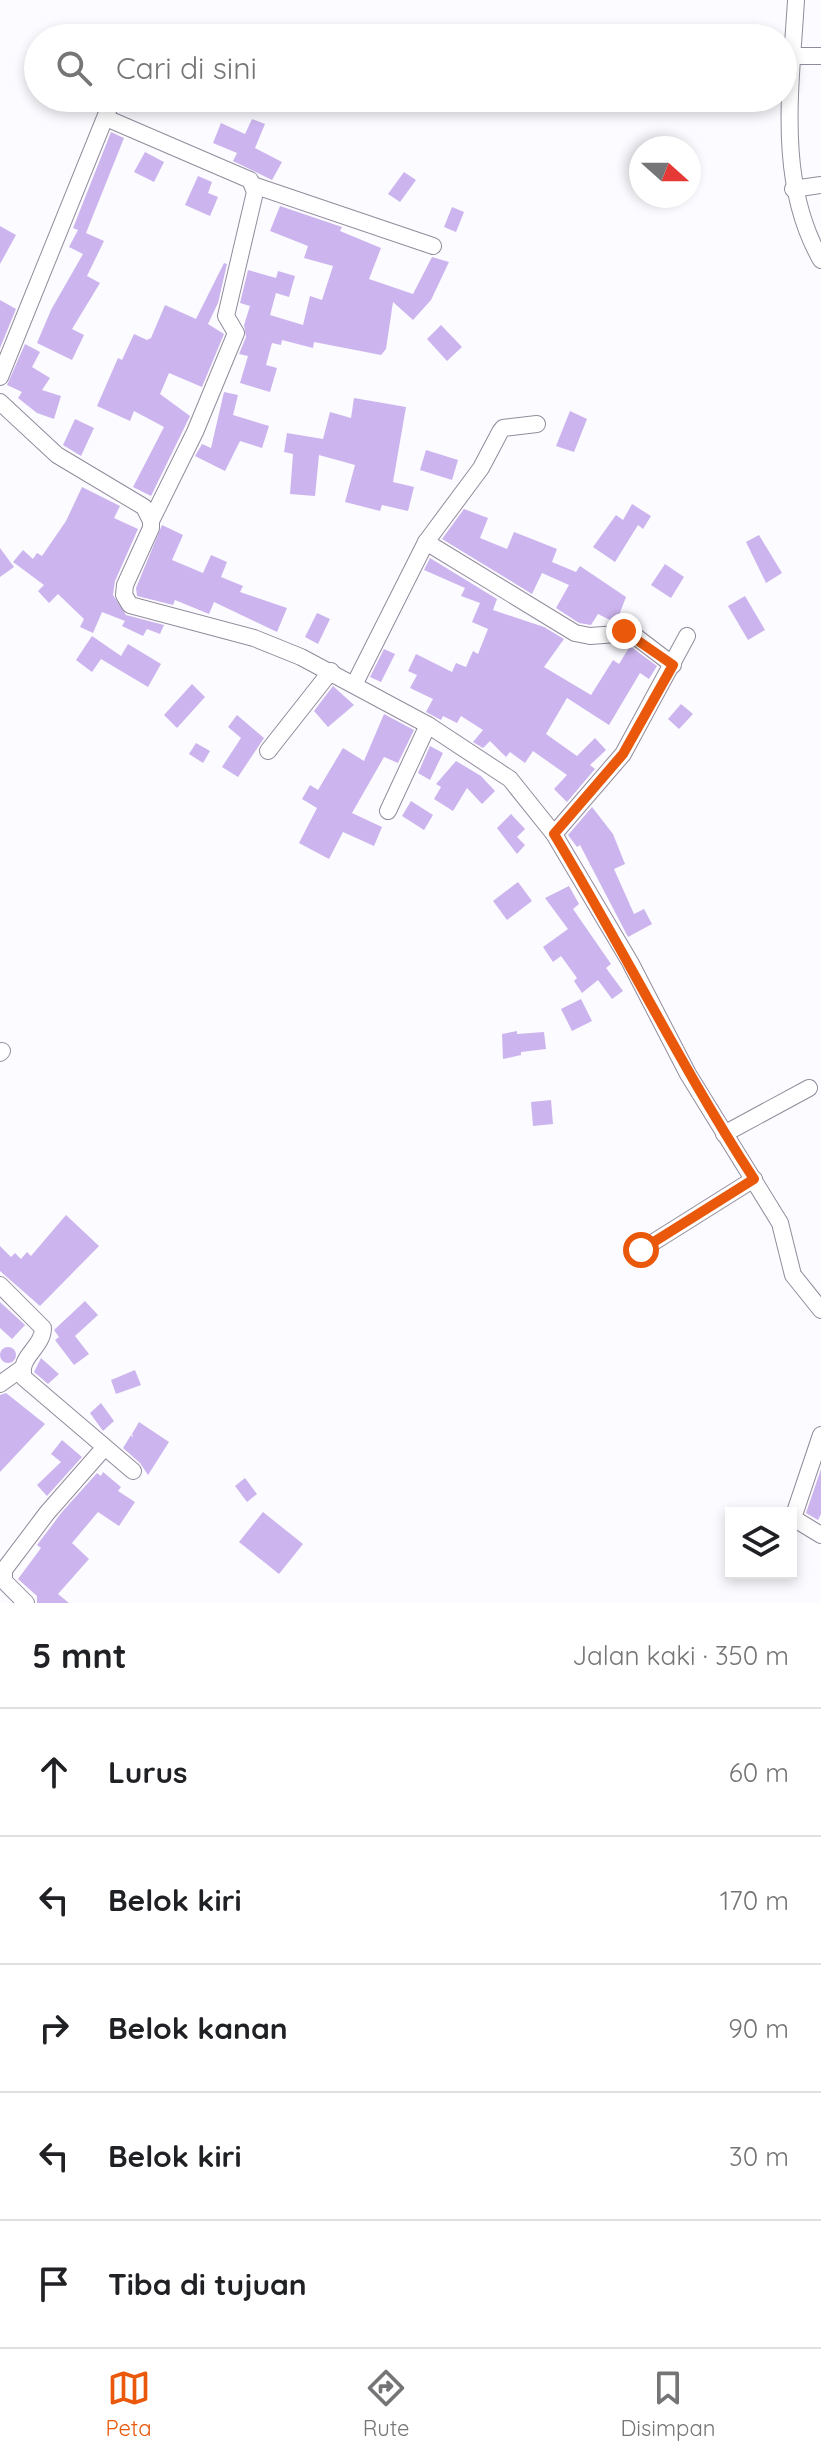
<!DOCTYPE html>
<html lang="id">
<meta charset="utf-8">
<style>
body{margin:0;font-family:Quicksand,sans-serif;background:#f6f6f6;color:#202124}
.controls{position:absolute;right:24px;bottom:24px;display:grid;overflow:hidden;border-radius:0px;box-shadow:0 4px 12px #0003}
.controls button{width:72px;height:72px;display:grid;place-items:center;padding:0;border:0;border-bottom:2px solid #e0e0e0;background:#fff;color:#202124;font:40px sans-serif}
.compass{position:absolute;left:629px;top:136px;width:72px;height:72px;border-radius:50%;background:#fff;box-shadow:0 4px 12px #0003;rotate:111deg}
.stop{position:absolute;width:24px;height:24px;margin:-18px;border:6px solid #ea580c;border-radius:50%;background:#fff}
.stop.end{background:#ea580c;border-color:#fff;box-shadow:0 2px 8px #0008}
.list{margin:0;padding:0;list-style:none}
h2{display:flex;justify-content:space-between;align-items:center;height:104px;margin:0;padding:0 32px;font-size:34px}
h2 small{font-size:26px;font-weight:400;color:#757577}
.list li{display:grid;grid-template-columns:52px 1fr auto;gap:24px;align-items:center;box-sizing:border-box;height:128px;padding:0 32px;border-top:2px solid #e0e0e0}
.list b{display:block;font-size:30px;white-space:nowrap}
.list em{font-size:26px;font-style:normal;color:#757577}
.icon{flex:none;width:44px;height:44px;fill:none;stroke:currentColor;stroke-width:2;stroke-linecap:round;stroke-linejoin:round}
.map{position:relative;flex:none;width:821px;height:1603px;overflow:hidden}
.search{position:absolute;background:#fff;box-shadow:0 4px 12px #0003;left:24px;right:24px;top:24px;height:88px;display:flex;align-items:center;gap:20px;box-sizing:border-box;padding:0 28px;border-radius:44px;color:#757577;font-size:30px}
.sheet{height:744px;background:#fff}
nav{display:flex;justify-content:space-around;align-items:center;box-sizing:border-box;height:112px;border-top:2px solid #e0e0e0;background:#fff;font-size:22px;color:#757577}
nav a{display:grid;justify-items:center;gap:4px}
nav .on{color:#ea580c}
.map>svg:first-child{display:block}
</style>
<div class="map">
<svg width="821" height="1603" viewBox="0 0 821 1603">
<rect width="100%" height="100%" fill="#fcfbff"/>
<g fill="#ccb5ee">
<path d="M 252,119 L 265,124 L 255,148 L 282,162 L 272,180 L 233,161 L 237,153 L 213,143 L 221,123 L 245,134 Z"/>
<path d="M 111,132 L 124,138 L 86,233 L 104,241 L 87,276 L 100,283 L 72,329 L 84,335 L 72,360 L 37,343 L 51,310 L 83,254 L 69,247 L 78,230 L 73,228 Z"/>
<path d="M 145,152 L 164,162 L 154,182 L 134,172 Z"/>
<path d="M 404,172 L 416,180 L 400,202 L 388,194 Z"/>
<path d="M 198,176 L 212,182 L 208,193 L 218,197 L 210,216 L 185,205 Z"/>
<path d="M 280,206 L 342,227 L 340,231 L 381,248 L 369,279 L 413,294 L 432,257 L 449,262 L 431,300 L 413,320 L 393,302 L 386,349 L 381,355 L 314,342 L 313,348 L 282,340 L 281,345 L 272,343 L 266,365 L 277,368 L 270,392 L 240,383 L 248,356 L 239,354 L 246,337 L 244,325 L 250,306 L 240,303 L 248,270 L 276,278 L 278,271 L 295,276 L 289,297 L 276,293 L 270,315 L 303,325 L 310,296 L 322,300 L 333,266 L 304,258 L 308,246 L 270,231 Z"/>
<path d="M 452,207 L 464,212 L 456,232 L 444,227 Z"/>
<path d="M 0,226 L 16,235 L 0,264 Z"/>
<path d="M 224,263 L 227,264 L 218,303 L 208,324 L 224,334 L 202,387 L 169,373 L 160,394 L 190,416 L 151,496 L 133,487 L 164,427 L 134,411 L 130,421 L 97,406 L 118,358 L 122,360 L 134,334 L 147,340 L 151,338 L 165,305 L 196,319 Z"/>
<path d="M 0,300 L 16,309 L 0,348 Z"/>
<path d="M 441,325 L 462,347 L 447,361 L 427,339 Z"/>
<path d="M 25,344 L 40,352 L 32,367 L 50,378 L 42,390 L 61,396 L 54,419 L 37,413 L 18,398 L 22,392 L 7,385 Z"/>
<path d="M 224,392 L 238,395 L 233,415 L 269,426 L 262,448 L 240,441 L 225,471 L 195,456 L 202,444 L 211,448 Z"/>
<path d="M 354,398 L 406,407 L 393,482 L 414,487 L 408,511 L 382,505 L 380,511 L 345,502 L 355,465 L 319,455 L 315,496 L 290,494 L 293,454 L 284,452 L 287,433 L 323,439 L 330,412 L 351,418 Z"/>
<path d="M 570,411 L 587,419 L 574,452 L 556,446 Z"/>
<path d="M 75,419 L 94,428 L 81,456 L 63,445 Z"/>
<path d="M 426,450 L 458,460 L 452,480 L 420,470 Z"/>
<path d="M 82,487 L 120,506 L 114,518 L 138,529 L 115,581 L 113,595 L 126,615 L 164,625 L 160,634 L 147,629 L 143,636 L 122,626 L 125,621 L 102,612 L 93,633 L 80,627 L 84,619 L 58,594 L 49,603 L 38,591 L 44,585 L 13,562 L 23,550 L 33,559 L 37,553 L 42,556 L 66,521 Z"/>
<path d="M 632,504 L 651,516 L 643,529 L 638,525 L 615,562 L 593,547 L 616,515 L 623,520 Z"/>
<path d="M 464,509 L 488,518 L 480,538 L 507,549 L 514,532 L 537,541 L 557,549 L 552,562 L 576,572 L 580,566 L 626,597 L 616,623 L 598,614 L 591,625 L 579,623 L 556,608 L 569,585 L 542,573 L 532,594 L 442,539 Z"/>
<path d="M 162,525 L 183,535 L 172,560 L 203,573 L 211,555 L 227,562 L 221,577 L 243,586 L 240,592 L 287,608 L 277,632 L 214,602 L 209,614 L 175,600 L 173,605 L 137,596 L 136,588 Z"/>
<path d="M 759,535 L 782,573 L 766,583 L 746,542 Z"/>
<path d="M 0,548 L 14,567 L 0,577 Z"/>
<path d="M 430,558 L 497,599 L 493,610 L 544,627 L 564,639 L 544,667 L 591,695 L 613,660 L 619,664 L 630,646 L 657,666 L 649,679 L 640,673 L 609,725 L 567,698 L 546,734 L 577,756 L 595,738 L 606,750 L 590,765 L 595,769 L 567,802 L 554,789 L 567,775 L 533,751 L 525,763 L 510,752 L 506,757 L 490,741 L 483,748 L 473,742 L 483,730 L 461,716 L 457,723 L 443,716 L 441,720 L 426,712 L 433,699 L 410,688 L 417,675 L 408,671 L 416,654 L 452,672 L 456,663 L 466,667 L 473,651 L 478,654 L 488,629 L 472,622 L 480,603 L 461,596 L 465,588 L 424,570 Z"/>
<path d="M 665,564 L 684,577 L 671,598 L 651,585 Z"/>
<path d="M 745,596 L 765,630 L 748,640 L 728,606 Z"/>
<path d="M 317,613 L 330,619 L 318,644 L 305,637 Z"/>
<path d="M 92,636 L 121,656 L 128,644 L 161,664 L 148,687 L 101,659 L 92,672 L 76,660 Z"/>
<path d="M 384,649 L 395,654 L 381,682 L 370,677 Z"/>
<path d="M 192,684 L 205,697 L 177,728 L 164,715 Z"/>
<path d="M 333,686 L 354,705 L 328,727 L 314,711 Z"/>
<path d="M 681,704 L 693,714 L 679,729 L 668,719 Z"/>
<path d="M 384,714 L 414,730 L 398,763 L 384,757 L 352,813 L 382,827 L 374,846 L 343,832 L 329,859 L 299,843 L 317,808 L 302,799 L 310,785 L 318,790 L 343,748 L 364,761 Z"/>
<path d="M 237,715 L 264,738 L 238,777 L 222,767 L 241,738 L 228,727 Z"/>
<path d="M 196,743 L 210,751 L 203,763 L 189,754 Z"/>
<path d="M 430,746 L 443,753 L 430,780 L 418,773 Z"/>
<path d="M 456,761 L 481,776 L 495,791 L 482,804 L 467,788 L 453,811 L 434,799 L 441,787 L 436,784 Z"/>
<path d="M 411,801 L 433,815 L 424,830 L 402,816 Z"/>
<path d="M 592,807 L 613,834 L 625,864 L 614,869 L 634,914 L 644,909 L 652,924 L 628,937 L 580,845 L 577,847 L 568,835 Z"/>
<path d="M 511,814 L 525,829 L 517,837 L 525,845 L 517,854 L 497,828 Z"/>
<path d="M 518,882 L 532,901 L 507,920 L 493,901 Z"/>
<path d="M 569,886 L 579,904 L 573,909 L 611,964 L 606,968 L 623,991 L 612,999 L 598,980 L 582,993 L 574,981 L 577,978 L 561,956 L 553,962 L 543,947 L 568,929 L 545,898 Z"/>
<path d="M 581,999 L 592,1021 L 572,1031 L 561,1009 Z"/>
<path d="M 517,1031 L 517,1034 L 544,1032 L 546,1049 L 521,1052 L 521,1055 L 503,1059 L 502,1034 Z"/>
<path d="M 551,1100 L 553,1124 L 533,1126 L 531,1102 Z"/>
<path d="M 66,1215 L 99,1246 L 40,1306 L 0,1271 L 0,1246 L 11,1257 L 15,1253 L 21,1259 L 27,1252 L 31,1256 Z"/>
<path d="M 85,1301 L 98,1315 L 75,1336 L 89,1354 L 74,1365 L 55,1340 L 59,1337 L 54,1330 Z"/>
<path d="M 0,1302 L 25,1325 L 12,1339 L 0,1328 Z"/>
<circle cx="8" cy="1355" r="8"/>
<path d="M 41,1358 L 59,1374 L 48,1384 L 34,1372 Z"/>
<path d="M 135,1370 L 141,1385 L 116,1394 L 111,1380 Z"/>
<path d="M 6,1393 L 45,1424 L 0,1472 L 0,1395 Z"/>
<path d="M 101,1403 L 114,1421 L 103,1431 L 90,1413 Z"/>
<path d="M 139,1422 L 169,1442 L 148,1475 L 140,1463 L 123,1448 L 131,1435 L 133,1438 L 132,1434 Z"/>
<path d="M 62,1440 L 82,1457 L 47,1496 L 37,1485 L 61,1462 L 51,1454 Z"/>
<path d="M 821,1469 L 821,1514 L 818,1520 L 806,1513 Z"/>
<path d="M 103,1472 L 121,1487 L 118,1491 L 135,1502 L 119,1526 L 98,1512 L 72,1543 L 89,1559 L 58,1594 L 69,1603 L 37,1603 L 37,1596 L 18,1579 L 41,1548 L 37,1545 L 62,1512 L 97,1473 L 101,1476 Z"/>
<path d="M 245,1478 L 257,1494 L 247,1502 L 235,1486 Z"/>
<path d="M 263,1512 L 303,1544 L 279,1574 L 239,1542 Z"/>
</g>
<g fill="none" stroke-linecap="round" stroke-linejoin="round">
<defs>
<g id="minor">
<path d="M 796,0 C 791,87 776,181 821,260"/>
<path d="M 135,38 L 135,37"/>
<path d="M 793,56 L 821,56"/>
<path d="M 106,118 L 250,180 L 255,192 L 226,316 L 236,333 L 195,432 L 151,521"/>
<path d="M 253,185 L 433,246"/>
<path d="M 793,189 L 821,185"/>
<path d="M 0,377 L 113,98"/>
<path d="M 0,402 L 57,455 L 144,507 L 151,521 L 151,528 L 125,585 L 124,595 L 130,605 L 254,638 L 301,657 L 428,725 L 510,779 L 554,834 L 630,962 L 688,1074 L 780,1223 L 793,1275 L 821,1310"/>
<path d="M 426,542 L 575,633 L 590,636 L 631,633 L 673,665"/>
<path d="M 355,683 L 426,542 L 481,468 L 500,432 L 503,428 L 537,424"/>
<path d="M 268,751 L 331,671"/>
<path d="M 388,811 L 428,725"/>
<path d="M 554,834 L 623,754 L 687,636"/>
<path d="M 0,1053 L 2,1051"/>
<path d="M 724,1134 L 809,1088"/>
<path d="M 641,1250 L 754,1179"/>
<path d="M 0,1285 L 43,1328 C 43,1348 17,1357 24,1378 L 133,1471"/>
<path d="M 0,1384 L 21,1369"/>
<path d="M 821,1435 L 793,1518 L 821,1535"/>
<path d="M 26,1603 L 4,1581 L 4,1570 L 47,1513 L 104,1448"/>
</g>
</defs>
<use href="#minor" stroke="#928b9c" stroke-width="18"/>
<use href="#minor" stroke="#fff" stroke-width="16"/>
</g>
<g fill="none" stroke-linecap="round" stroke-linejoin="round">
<path stroke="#ea580c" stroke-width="10" d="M 624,631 L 673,665 L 623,754 L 554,834 C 623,948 681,1067 754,1179 L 641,1250"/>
</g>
</svg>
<div class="controls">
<button><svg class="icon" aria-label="layers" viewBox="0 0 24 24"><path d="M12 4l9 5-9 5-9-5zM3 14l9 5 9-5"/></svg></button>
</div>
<svg class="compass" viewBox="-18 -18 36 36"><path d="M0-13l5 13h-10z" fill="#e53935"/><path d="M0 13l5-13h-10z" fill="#757577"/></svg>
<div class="stop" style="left:641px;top:1250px"></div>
<div class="stop end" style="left:624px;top:631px"></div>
<div class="search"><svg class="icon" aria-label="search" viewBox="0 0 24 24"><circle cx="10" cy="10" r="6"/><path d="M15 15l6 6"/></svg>Cari di sini</div>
</div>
<section class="sheet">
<h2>5 mnt<small>Jalan kaki · 350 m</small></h2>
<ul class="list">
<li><svg class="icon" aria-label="ahead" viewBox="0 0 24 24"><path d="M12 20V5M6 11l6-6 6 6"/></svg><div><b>Lurus</b></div><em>60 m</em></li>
<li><svg class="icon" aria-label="left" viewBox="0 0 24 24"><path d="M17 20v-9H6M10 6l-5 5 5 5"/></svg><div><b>Belok kiri</b></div><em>170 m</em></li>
<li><svg class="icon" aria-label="right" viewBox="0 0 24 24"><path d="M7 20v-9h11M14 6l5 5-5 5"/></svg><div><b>Belok kanan</b></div><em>90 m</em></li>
<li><svg class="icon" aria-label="left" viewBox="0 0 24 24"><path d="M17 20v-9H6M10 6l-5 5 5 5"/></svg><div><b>Belok kiri</b></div><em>30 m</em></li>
<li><svg class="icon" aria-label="arrive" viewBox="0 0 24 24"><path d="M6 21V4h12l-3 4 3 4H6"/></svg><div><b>Tiba di tujuan</b></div></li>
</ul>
</section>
<nav>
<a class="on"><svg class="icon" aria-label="map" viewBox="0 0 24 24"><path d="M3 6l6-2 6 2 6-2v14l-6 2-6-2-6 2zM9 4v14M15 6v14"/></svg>Peta</a>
<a><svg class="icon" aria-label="directions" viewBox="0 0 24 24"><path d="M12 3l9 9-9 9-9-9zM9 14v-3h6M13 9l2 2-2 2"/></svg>Rute</a>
<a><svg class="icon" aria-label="saved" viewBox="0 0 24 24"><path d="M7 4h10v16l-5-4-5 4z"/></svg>Disimpan</a>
</nav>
